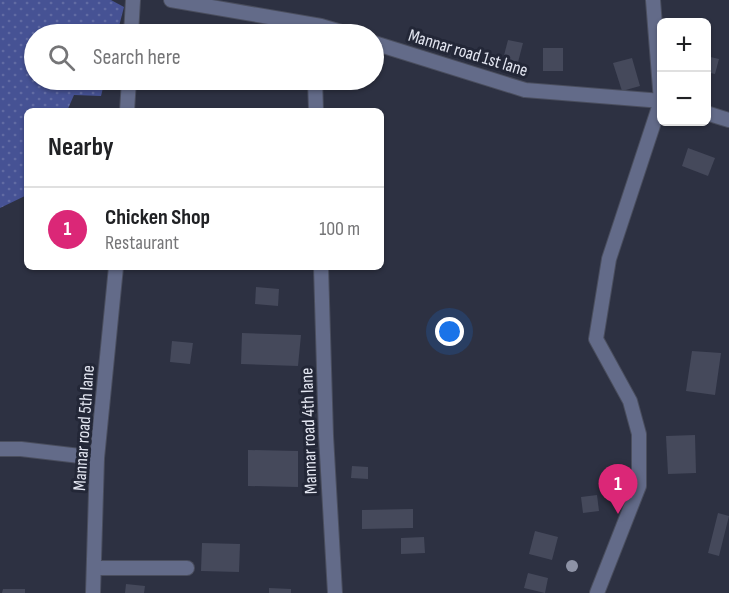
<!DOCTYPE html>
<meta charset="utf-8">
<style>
body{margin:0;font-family:"Sofia Sans Condensed",sans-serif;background:#f2f2f2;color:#202124}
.controls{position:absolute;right:18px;top:18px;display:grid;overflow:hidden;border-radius:9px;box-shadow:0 2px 4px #0004}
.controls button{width:54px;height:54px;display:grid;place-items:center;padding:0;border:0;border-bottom:2px solid #e0e0e0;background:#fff;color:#202124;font:30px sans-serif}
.you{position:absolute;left:450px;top:332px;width:21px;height:21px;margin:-15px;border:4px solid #fff;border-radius:50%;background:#1a73e8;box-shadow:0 0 0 9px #1a73e833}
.badge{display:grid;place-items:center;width:39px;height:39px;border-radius:50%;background:#db2777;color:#fff;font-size:20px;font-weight:700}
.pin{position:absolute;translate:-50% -50px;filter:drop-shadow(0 2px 3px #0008)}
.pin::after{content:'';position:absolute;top:32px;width:21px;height:18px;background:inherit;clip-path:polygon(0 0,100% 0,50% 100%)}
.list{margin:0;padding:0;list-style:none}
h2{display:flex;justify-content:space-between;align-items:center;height:78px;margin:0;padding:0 24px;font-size:26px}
h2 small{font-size:20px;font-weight:400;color:#757577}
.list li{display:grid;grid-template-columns:39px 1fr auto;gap:18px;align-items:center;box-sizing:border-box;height:84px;padding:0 24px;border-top:2px solid #e0e0e0}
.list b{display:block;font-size:22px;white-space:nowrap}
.list p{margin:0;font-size:20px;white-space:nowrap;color:#757577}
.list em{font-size:20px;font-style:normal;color:#757577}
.icon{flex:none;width:33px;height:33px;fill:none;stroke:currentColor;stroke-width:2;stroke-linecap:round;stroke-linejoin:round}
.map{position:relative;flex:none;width:729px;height:593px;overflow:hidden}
.search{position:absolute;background:#fff;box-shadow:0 2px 4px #0004;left:24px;top:24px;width:360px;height:66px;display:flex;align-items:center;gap:15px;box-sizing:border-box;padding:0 21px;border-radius:33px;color:#757577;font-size:22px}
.panel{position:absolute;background:#fff;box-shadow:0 2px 4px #0004;left:24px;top:108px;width:360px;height:162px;border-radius:9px}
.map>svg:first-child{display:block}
</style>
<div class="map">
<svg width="729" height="593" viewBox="0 0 729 593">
<defs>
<pattern id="grass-dots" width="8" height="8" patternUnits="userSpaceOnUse" patternTransform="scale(1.5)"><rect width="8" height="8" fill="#465294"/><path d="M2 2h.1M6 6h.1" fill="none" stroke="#616ba3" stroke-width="1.8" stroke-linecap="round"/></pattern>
</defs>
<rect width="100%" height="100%" fill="#2d3142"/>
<path fill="url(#grass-dots)" d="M 0,0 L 111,0 L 124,7 L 117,34 L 34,34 L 34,80 L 105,80 L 101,96 L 74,95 L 67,111 L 27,111 L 27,195 L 0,208 Z"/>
<g fill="#45495b">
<path d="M 508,40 L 523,43 L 517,66 L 502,63 Z"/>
<rect x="543" y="48" width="20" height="23"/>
<path d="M 706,56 L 719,59 L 715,74 L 706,72 Z"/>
<path d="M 632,58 L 640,86 L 622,91 L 613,63 Z"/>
<path d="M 688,148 L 715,158 L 708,176 L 682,166 Z"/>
<path d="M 256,287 L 279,289 L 278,306 L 255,304 Z"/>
<path d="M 242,333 L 301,335 L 298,366 L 241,364 Z"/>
<path d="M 172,341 L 193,343 L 190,364 L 170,362 Z"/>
<path d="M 692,351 L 721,353 L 715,395 L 686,391 Z"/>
<path d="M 695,435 L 696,473 L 668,474 L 666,436 Z"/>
<path d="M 248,450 L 298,451 L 298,487 L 248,486 Z"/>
<path d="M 352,466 L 368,467 L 368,479 L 351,478 Z"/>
<path d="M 597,495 L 599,511 L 583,513 L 581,497 Z"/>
<path d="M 413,509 L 413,528 L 362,529 L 362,510 Z"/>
<path d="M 718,513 L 729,516 L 719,556 L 708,553 Z"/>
<path d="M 535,531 L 558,537 L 552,560 L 529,554 Z"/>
<path d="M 424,537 L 425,553 L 401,554 L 401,538 Z"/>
<path d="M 202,543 L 240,544 L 239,572 L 201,571 Z"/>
<path d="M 528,573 L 548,578 L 545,593 L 524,588 Z"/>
<path d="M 126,584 L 145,586 L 144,593 L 125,593 Z"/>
<path d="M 269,588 L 291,589 L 291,593 L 269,593 Z"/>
<path d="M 3,589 L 25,589 L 25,593 L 2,593 Z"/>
</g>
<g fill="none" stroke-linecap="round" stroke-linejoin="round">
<defs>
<g id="minor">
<path d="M 171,0 L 321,26 L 348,34"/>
<path d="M 131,34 L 133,0"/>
<path d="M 374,43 L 525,90 L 662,101"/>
<path d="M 315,80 L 316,111"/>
<path d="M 127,111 L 129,80"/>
<path d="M 706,113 L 729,120"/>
<path d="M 321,267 L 326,436 L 335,593"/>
<path d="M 0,449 L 21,449 L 97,458"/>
<path d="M 94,568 L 187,568"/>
<path d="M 93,593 L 97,458 L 116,267"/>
<path d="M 597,593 L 639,486 L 639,434 L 630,401 L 596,339 L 609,259 L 661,101 L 653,0"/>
</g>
</defs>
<use href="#minor" stroke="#4a4e5e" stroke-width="16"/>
<use href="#minor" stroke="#636b89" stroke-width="14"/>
</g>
<circle fill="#8e93a6" cx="572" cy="566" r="6"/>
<g text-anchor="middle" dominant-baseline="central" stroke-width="6" stroke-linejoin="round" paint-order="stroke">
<g font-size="18" fill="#e3e6f1" stroke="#232737">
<text transform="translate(468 53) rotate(17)">Mannar road 1st lane</text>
<text transform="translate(84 428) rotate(-86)">Mannar road 5th lane</text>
<text transform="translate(309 431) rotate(-92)">Mannar road 4th lane</text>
</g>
</g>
</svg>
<div class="controls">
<button>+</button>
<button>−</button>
</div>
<div class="you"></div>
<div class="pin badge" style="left:618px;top:514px">1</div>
<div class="search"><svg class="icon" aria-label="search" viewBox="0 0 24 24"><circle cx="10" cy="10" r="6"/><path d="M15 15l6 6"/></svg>Search here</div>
<section class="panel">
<h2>Nearby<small></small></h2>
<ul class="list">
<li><span class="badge">1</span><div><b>Chicken Shop</b><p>Restaurant</p></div><em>100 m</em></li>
</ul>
</section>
</div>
